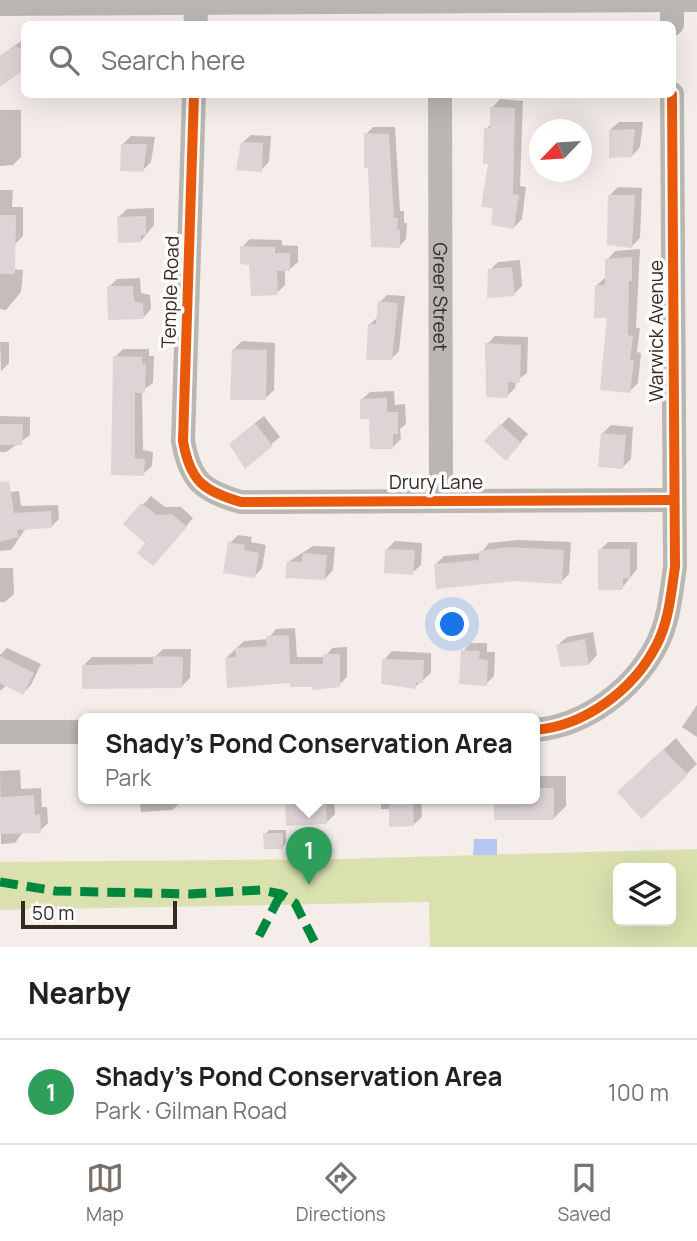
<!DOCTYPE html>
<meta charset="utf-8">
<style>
body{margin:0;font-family:Manrope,sans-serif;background:#f6f6f6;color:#202124}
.controls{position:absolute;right:21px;bottom:21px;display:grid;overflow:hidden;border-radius:10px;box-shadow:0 7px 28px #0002}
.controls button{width:63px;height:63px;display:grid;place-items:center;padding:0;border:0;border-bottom:2px solid #e0e0e0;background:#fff;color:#202124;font:35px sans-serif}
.compass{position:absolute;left:529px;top:119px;width:63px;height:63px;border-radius:50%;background:#fff;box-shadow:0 7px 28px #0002;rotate:245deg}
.scale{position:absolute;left:21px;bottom:18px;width:156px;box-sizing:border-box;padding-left:7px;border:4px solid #362922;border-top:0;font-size:19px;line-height:24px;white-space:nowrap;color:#362922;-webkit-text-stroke:5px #fcfcfc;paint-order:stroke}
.you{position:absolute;left:453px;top:625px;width:24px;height:24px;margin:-18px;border:5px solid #fff;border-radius:50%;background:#1a73e8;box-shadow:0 0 0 10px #1a73e833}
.badge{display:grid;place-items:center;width:46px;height:46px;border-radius:50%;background:#796e68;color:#fff;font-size:23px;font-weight:700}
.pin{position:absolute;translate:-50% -58px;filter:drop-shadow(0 2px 4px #0008)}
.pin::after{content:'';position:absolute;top:37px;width:24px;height:21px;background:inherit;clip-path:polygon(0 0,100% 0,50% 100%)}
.popup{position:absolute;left:78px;top:713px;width:462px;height:91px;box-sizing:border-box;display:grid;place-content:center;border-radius:10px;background:#fff;filter:drop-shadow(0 2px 5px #0005);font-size:23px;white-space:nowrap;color:#757577}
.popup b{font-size:26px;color:#202124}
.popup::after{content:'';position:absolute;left:50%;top:100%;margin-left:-14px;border:14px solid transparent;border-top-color:#fff}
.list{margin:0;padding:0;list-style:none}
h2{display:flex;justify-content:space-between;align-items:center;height:91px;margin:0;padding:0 28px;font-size:30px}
h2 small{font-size:23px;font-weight:400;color:#757577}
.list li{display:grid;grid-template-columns:46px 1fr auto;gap:21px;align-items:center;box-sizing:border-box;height:105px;padding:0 28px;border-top:2px solid #e0e0e0}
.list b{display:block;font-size:26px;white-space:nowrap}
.list p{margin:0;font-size:23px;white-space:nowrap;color:#757577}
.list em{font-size:23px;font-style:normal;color:#757577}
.icon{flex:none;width:38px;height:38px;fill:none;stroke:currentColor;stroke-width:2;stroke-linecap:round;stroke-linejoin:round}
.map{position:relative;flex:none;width:697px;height:947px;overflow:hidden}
.search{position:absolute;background:#fff;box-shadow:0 7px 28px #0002;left:21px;right:21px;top:21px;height:77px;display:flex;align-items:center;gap:18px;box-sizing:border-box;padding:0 24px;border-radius:10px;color:#757577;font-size:26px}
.sheet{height:196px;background:#fff}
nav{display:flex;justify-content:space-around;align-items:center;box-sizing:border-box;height:98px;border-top:2px solid #e0e0e0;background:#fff;font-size:19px;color:#757577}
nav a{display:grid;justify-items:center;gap:4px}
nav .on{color:#796e68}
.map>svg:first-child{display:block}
</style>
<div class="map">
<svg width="697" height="947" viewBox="0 0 697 947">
<rect width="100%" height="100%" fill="#f5ede9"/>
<path fill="#dbe0af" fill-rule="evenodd" d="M 697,849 L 697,947 L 430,947 L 429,902 L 0,910 L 0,862 L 338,859 ZM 618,868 L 671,868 L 671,921 L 618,921 Z"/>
<path fill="#b6c8f1" d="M 474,839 L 497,839 L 497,855 L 473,855 Z"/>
<g fill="#0003">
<path d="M 24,39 L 24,70 L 0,75 L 0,56 Z"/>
<path d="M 500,99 L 523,101 L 520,186 L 526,187 L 522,219 L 514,227 L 495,207 L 490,162 L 486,129 L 492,123 L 492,108 Z"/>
<path d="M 0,110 L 21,110 L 21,157 L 13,165 L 0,166 Z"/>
<path d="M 619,122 L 643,122 L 640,147 L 632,156 L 610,130 Z"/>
<path d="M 373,127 L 395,127 L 400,211 L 404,211 L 404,223 L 407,223 L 406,239 L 399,247 L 366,134 Z"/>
<path d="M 251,135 L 271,136 L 269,162 L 261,170 L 242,143 Z"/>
<path d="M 131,136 L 155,137 L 151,162 L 143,170 L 123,144 Z"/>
<path d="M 618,187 L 642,188 L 640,238 L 632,246 L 610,195 Z"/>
<path d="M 0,190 L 13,190 L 12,207 L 23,207 L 23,236 L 15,244 L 0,226 Z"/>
<path d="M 154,208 L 154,225 L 141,241 L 119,217 L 127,209 Z"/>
<path d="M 250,239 L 282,240 L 282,245 L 298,246 L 298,262 L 289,270 L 285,269 L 285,285 L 277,293 L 251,263 L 242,247 Z"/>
<path d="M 640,249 L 636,328 L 640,328 L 637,352 L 641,353 L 638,383 L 630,391 L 609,316 L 596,286 L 606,277 L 607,260 L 615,251 Z"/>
<path d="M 520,260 L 522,286 L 514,294 L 488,296 L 490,270 L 498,262 Z"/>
<path d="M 0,268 L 23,270 L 21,292 L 6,310 L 0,309 Z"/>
<path d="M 140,278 L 141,293 L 150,295 L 151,309 L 143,318 L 109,287 L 117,279 Z"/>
<path d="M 387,295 L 405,296 L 399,351 L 392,358 L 369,325 L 377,318 L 380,302 Z"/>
<path d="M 495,336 L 528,337 L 527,373 L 516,381 L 515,388 L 507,396 L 487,344 Z"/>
<path d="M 242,341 L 275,343 L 274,390 L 266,398 L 234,349 Z"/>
<path d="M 0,342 L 9,342 L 9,363 L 1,371 Z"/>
<path d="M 123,349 L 149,349 L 149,356 L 154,356 L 153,383 L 142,391 L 143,450 L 153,452 L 152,466 L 143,474 L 113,474 L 115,357 Z"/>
<path d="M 394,391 L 395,405 L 405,404 L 406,424 L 400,429 L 401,439 L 393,447 L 361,400 L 370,392 Z"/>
<path d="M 0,416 L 30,417 L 30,435 L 6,452 L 0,452 Z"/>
<path d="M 264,416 L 280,437 L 245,466 L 239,436 Z"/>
<path d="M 509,417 L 528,434 L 514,450 L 501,425 Z"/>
<path d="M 611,425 L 633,427 L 631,459 L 623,467 L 603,433 Z"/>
<path d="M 19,491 L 21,506 L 58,505 L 59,519 L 51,527 L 26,528 L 11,550 L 0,551 L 0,493 Z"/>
<path d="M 151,496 L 165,507 L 181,507 L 193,518 L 161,556 L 125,524 Z"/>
<path d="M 238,535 L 252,537 L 251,542 L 266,545 L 262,568 L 254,577 L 230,543 Z"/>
<path d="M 518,540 L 571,542 L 569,574 L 561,582 L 436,564 L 444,556 L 481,553 L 489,543 Z"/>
<path d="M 395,541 L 422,543 L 421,565 L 412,573 L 387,549 Z"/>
<path d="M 608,542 L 637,542 L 637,569 L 622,588 L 600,550 Z"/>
<path d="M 313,546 L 335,547 L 333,570 L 325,579 L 288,562 Z"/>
<path d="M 0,568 L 13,568 L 14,594 L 5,602 L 0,602 Z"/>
<path d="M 295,628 L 297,657 L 325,657 L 332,648 L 347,647 L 347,677 L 339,685 L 292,681 L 226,658 L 244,641 L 268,639 L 276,629 Z"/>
<path d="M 593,632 L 597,655 L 589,664 L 574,666 L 558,645 L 567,637 Z"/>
<path d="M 471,643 L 487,643 L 487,652 L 495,652 L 494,676 L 486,684 L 463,651 Z"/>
<path d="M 7,648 L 41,664 L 31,685 L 23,693 L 7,685 L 0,691 L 0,655 Z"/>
<path d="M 163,649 L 191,649 L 190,678 L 182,686 L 84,665 L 92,657 L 155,657 Z"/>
<path d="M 392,651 L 431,653 L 431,673 L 415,687 L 384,660 Z"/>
<path d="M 697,705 L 697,737 L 682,727 Z"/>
<path d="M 676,738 L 697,764 L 642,817 L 631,780 Z"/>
<path d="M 20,770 L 21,789 L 41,788 L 42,807 L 47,807 L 48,823 L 40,831 L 23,832 L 15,843 L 1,844 L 0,771 Z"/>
<path d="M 535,776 L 566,776 L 566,806 L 554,818 L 535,799 Z"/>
<path d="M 139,799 L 181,799 L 181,801 L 173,810 L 141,812 Z"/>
<path d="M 289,799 L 334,799 L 335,814 L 327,822 L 287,801 Z"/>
<path d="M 381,799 L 421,799 L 422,817 L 413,825 L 391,809 L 381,809 Z"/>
<path d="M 269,830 L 286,830 L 286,843 L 283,847 L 265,834 Z"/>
</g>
<g fill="#ded4d6">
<path d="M 15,46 L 24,50 L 24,70 L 0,87 L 0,56 Z"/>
<path d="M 490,107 L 515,108 L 513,194 L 519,195 L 514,229 L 491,225 L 493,208 L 481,207 L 488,164 L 483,164 L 484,128 L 490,128 Z"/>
<path d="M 635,129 L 632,157 L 609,158 L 609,130 Z"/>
<path d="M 364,133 L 389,134 L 394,218 L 398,218 L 397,230 L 400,230 L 400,248 L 371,247 L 368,168 L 364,168 Z"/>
<path d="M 241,142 L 263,143 L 262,172 L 236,170 Z"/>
<path d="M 121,144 L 147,144 L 143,172 L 120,171 Z"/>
<path d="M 608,195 L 635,195 L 632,248 L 607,245 Z"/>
<path d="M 0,215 L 16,215 L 15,274 L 0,274 Z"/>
<path d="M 146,216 L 146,235 L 141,235 L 141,242 L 118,243 L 117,217 Z"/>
<path d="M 240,246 L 275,247 L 275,253 L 290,253 L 290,271 L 277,271 L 278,295 L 251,296 L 249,265 L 240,264 Z"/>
<path d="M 632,257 L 632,281 L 629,281 L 628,335 L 633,336 L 630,360 L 634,360 L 630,393 L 600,390 L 607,318 L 594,318 L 595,285 L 605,285 L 605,259 Z"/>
<path d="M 512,267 L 515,296 L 487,298 L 488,269 Z"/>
<path d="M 107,286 L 133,286 L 134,301 L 143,303 L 144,319 L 108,320 Z"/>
<path d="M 378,301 L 398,303 L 392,360 L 366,360 L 368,324 L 376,324 Z"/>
<path d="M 485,343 L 521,345 L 520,383 L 508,382 L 508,398 L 486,397 Z"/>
<path d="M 232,349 L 267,350 L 266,400 L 230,400 Z"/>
<path d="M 113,356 L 142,357 L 142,364 L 146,364 L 145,393 L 135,393 L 135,458 L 145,459 L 144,476 L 111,475 Z"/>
<path d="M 387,398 L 387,412 L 398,412 L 398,434 L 393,434 L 393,449 L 370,449 L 369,419 L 360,419 L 360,399 Z"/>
<path d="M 255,423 L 273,446 L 245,469 L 229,444 Z"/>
<path d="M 0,424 L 23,424 L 22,445 L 0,445 Z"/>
<path d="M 500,424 L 521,443 L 506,461 L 484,441 Z"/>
<path d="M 601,433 L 626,435 L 623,469 L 598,467 Z"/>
<path d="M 9,481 L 14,513 L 51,511 L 52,528 L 17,530 L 19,537 L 0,542 L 0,482 Z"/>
<path d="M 141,503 L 157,515 L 172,514 L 187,527 L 153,566 L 137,553 L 145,543 L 123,524 Z"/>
<path d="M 228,542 L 245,545 L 244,550 L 259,553 L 255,578 L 223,573 Z"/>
<path d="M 509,547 L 564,550 L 562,584 L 514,581 L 436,589 L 434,564 L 479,560 L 479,551 Z"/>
<path d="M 385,549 L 415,550 L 413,575 L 384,573 Z"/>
<path d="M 598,549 L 630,549 L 630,579 L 623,578 L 623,590 L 598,590 Z"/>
<path d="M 303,553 L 327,555 L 325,580 L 285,578 L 287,561 L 302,562 Z"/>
<path d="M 289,635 L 290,664 L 323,664 L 323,654 L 340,654 L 340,687 L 312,690 L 312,687 L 290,687 L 290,683 L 227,688 L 225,658 L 236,657 L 235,648 L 267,646 L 266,636 Z"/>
<path d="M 585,639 L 589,665 L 561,667 L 556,645 Z"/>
<path d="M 461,650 L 480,651 L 479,659 L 488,660 L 487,686 L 459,684 Z"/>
<path d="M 0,656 L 34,673 L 23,695 L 0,683 Z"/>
<path d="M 153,656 L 183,657 L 182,688 L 82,689 L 82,665 L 153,664 Z"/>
<path d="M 382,659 L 424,660 L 423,683 L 416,683 L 416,689 L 381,684 Z"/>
<path d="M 663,749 L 688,775 L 642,819 L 617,792 Z"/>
<path d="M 535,788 L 554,788 L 554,820 L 494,820 L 494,799 L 535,799 Z"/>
<path d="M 34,795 L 35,815 L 40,814 L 41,833 L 0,834 L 0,797 Z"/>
<path d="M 326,799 L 327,824 L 286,826 L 285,800 Z"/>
<path d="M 389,799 L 413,799 L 414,826 L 389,827 Z"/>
<path d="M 263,833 L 283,833 L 283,849 L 264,849 Z"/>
</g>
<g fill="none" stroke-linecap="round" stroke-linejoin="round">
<g stroke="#bab7b2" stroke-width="24">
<path d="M 195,0 L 196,24"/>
<path d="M 672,0 L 672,24"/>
<path d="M 0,4 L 697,0"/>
<path d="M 194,94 L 183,441 C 190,481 203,491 241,502 L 673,500"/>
<path id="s1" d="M 440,94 L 441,499"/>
<path d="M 535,730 C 585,726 633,690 656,646 C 669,622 671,593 675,567 L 672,94"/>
<path d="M 0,732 L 83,732"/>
</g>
<g stroke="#00873e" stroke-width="9" stroke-dasharray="18 9" stroke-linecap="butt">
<path d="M 0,882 L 56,891 L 190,894 L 261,890 L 281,894 L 295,903 L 317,947"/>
<path d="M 259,936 L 281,894"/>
</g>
<defs>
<g id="cycleway">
<path d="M 194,94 L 183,441 C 190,481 203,491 241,502 L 673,500"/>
<path d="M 535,730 C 585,726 633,690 656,646 C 669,622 671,593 675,567 L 672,94"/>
</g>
</defs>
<use href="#cycleway" stroke="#fcfcfc" stroke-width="15"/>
<use href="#cycleway" stroke="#e8590c" stroke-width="10"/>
</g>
<g text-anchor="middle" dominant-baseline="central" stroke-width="7" stroke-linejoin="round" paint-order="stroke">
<g font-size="19" fill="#362922" stroke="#fcfcfc">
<text transform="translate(170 292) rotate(-88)">Temple Road</text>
<text stroke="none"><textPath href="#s1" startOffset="203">Greer Street</textPath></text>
<text transform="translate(656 331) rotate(-90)">Warwick Avenue</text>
<text x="436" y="482">Drury Lane</text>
</g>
</g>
</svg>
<div class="controls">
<button><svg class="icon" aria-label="layers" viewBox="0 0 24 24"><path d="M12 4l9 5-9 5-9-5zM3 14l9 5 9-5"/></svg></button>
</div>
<svg class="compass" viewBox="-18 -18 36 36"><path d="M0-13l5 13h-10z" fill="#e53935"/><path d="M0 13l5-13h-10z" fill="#757577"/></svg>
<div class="scale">50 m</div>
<div class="you"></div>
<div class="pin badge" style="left:309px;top:885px;background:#2e9e5b">1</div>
<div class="popup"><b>Shady's Pond Conservation Area</b>Park</div>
<div class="search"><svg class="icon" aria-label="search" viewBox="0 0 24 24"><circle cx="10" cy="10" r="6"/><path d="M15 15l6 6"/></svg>Search here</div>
</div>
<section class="sheet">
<h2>Nearby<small></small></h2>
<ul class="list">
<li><span class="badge" style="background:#2e9e5b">1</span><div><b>Shady's Pond Conservation Area</b><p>Park · Gilman Road</p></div><em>100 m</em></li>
</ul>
</section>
<nav>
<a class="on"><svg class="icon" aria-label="map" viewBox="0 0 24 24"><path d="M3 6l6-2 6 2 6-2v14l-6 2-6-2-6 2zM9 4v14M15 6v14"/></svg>Map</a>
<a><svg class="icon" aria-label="directions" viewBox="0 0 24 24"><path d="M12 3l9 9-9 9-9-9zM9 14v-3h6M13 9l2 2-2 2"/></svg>Directions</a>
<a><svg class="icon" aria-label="saved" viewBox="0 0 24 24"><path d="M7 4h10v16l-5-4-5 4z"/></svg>Saved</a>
</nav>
